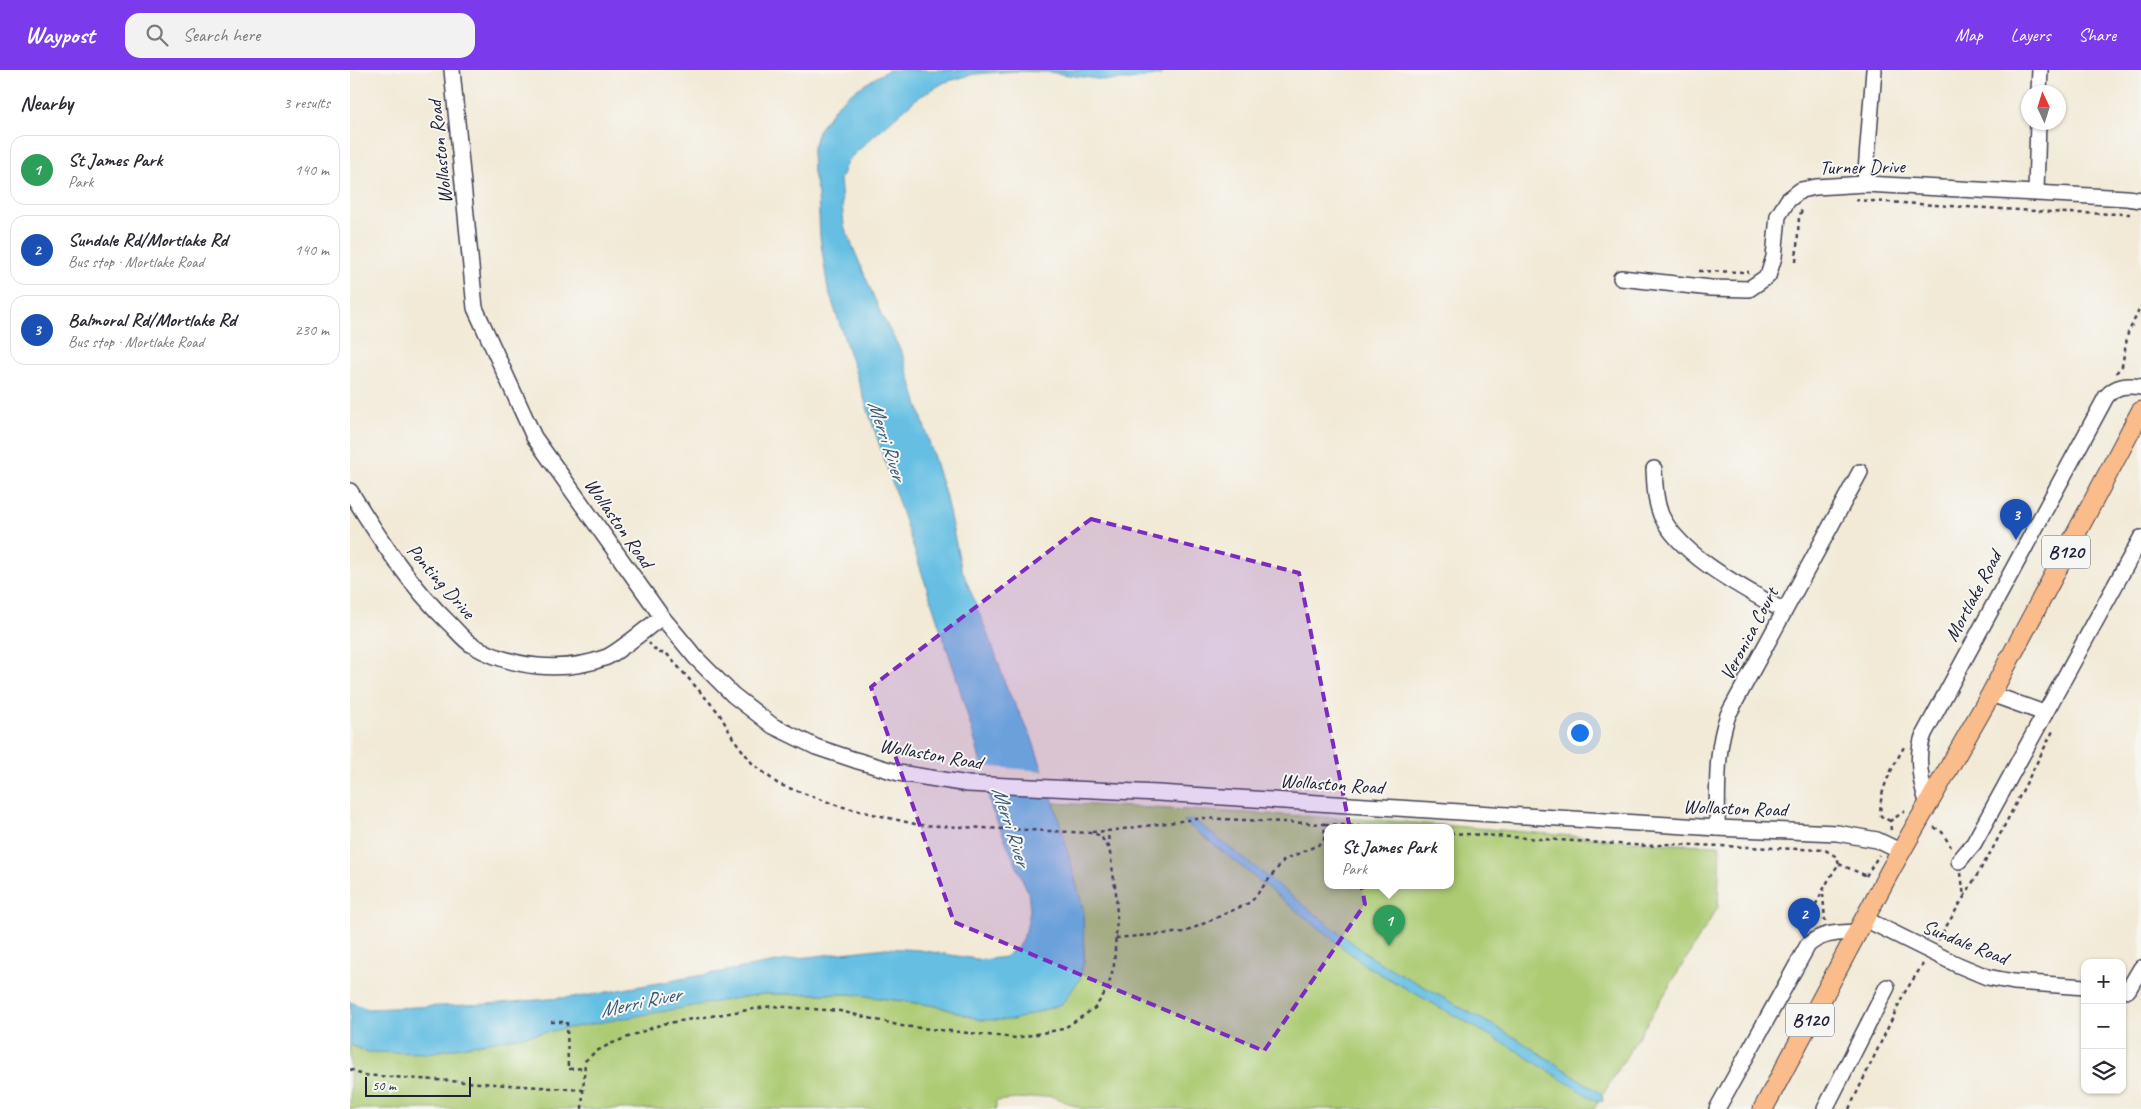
<!DOCTYPE html>
<meta charset="utf-8">
<style>
body{margin:0;font-family:Caveat,sans-serif;background:#f2f2f3;color:#2b2b33}
.controls{position:absolute;right:15px;bottom:15px;display:grid;overflow:hidden;border-radius:10px;box-shadow:0 1px 4px #0004}
.controls button{width:45px;height:45px;display:grid;place-items:center;padding:0;border:0;border-bottom:1px solid #e1e1e2;background:#fff;color:#2b2b33;font:25px sans-serif}
.compass{position:absolute;left:1671px;top:15px;width:45px;height:45px;border-radius:50%;background:#fff;box-shadow:0 1px 4px #0004;rotate:356deg}
.scale{position:absolute;left:15px;bottom:12px;width:106px;box-sizing:border-box;padding-left:5px;border:2px solid #22223b;border-top:0;font-size:14px;line-height:18px;white-space:nowrap;color:#22223b;-webkit-text-stroke:4px #f6f6f2;paint-order:stroke}
.you{position:absolute;left:1229px;top:662px;width:18px;height:18px;margin:-12px;border:4px solid #fff;border-radius:50%;background:#1a73e8;box-shadow:0 0 0 8px #1a73e833}
.badge{display:grid;place-items:center;width:32px;height:32px;border-radius:50%;background:#7c3aed;color:#fff;font-size:16px;font-weight:700}
.pin{position:absolute;translate:-50% -41px;filter:drop-shadow(0 1px 2px #0008)}
.pin::after{content:'';position:absolute;top:26px;width:18px;height:15px;background:inherit;clip-path:polygon(0 0,100% 0,50% 100%)}
.popup{position:absolute;left:974px;top:754px;width:130px;height:65px;box-sizing:border-box;display:grid;place-content:center;border-radius:10px;background:#fff;filter:drop-shadow(0 1px 4px #0005);font-size:16px;white-space:nowrap;color:#7c7c81}
.popup b{font-size:19px;color:#2b2b33}
.popup::after{content:'';position:absolute;left:50%;top:100%;margin-left:-10px;border:10px solid transparent;border-top-color:#fff}
.list{margin:0;padding:0;list-style:none}
h2{display:flex;justify-content:space-between;align-items:center;height:65px;margin:0;padding:0 20px;font-size:21px}
h2 small{font-size:16px;font-weight:400;color:#7c7c81}
.list li{display:grid;grid-template-columns:32px 1fr auto;gap:15px;align-items:center;box-sizing:border-box;height:70px;margin:0 10px 10px;padding:0 10px;border:1px solid #e1e1e2;border-radius:15px}
.list b{display:block;font-size:19px;white-space:nowrap}
.list p{margin:0;font-size:16px;white-space:nowrap;color:#7c7c81}
.list em{font-size:16px;font-style:normal;color:#7c7c81}
.icon{flex:none;width:28px;height:28px;fill:none;stroke:currentColor;stroke-width:2;stroke-linecap:round;stroke-linejoin:round}
.map{position:relative;flex:none;width:1791px;height:1039px;overflow:hidden}
header{display:flex;align-items:center;gap:30px;box-sizing:border-box;height:70px;padding:0 25px;background:#7c3aed;color:#fff}
header strong{font-size:24px}
nav{display:flex;gap:28px;margin-inline-start:auto;font-size:18px}
.search{width:350px;height:45px;background:#f2f2f3;display:flex;align-items:center;gap:12px;box-sizing:border-box;padding:0 18px;border-radius:15px;color:#7c7c81;font-size:19px}
main{display:flex}
aside{flex:1;background:#fff}
.map>svg:first-child{display:block}
</style>
<header>
<strong>Waypost</strong>
<div class="search"><svg class="icon" aria-label="search" viewBox="0 0 24 24"><circle cx="10" cy="10" r="6"/><path d="M15 15l6 6"/></svg>Search here</div>
<nav><a>Map</a><a>Layers</a><a>Share</a></nav>
</header>
<main>
<aside>
<h2>Nearby<small>3 results</small></h2>
<ul class="list">
<li><span class="badge" style="background:#2e9e5b">1</span><div><b>St James Park</b><p>Park</p></div><em>140 m</em></li>
<li><span class="badge" style="background:#1a4fb4">2</span><div><b>Sundale Rd/Mortlake Rd</b><p>Bus stop · Mortlake Road</p></div><em>140 m</em></li>
<li><span class="badge" style="background:#1a4fb4">3</span><div><b>Balmoral Rd/Mortlake Rd</b><p>Bus stop · Mortlake Road</p></div><em>230 m</em></li>
</ul>
</aside>
<div class="map">
<svg width="1791" height="1039" viewBox="0 0 1791 1039">
<rect width="100%" height="100%" fill="#f6f6f2"/>
<filter id="ink" filterUnits="userSpaceOnUse"><feTurbulence type="fractalNoise" baseFrequency=".02" numOctaves="2"/><feDisplacementMap in="SourceGraphic" scale="10" xChannelSelector="R" yChannelSelector="G"/><feConvolveMatrix kernelMatrix="1 2 1 2 8 2 1 2 1" color-interpolation-filters="sRGB"/></filter>
<filter id="wash" filterUnits="userSpaceOnUse"><feTurbulence type="fractalNoise" baseFrequency=".0096" numOctaves="4" result="noise"/><feDisplacementMap in="SourceGraphic" scale="20" xChannelSelector="R" yChannelSelector="G"/><feGaussianBlur stdDeviation="1.12" result="paint"/><feColorMatrix in="noise" values="0 0 0 0 0 0 0 0 0 0 0 0 0 0 0 0 0 1.4 0 .05"/><feComposite in="paint" operator="in"/></filter>
<g filter="url(#wash)">
<rect width="100%" height="100%" fill="#f2ead7"/>
<path fill="#accb72" stroke="#677656" fill-rule="evenodd" d="M 704,733 L 1030,750 L 1319,774 L 1370,775 L 1368,837 L 1244,1039 L 732,1039 L 701,1026 L 646,1031 L 646,1039 L 0,1039 L 0,975 L 18,982 L 411,924 L 501,924 L 587,936 L 631,950 L 734,891 L 733,839 ZM 978,757 L 1100,757 L 1100,815 L 978,815 Z"/>
<g fill="#66bfe3" stroke="#44708f">
<path d="M 538,0 L 817,0 L 810,5 L 780,10 L 754,10 L 698,2 L 665,1 L 625,4 L 595,12 L 566,29 L 517,72 L 497,91 L 490,110 L 494,156 L 531,244 L 552,283 L 595,424 L 611,497 L 646,586 L 657,619 L 681,666 L 704,733 L 733,839 L 734,891 L 730,909 L 712,934 L 663,950 L 631,950 L 587,936 L 501,924 L 411,924 L 78,983 L 18,982 L 0,975 L 0,932 L 18,939 L 138,934 L 235,926 L 449,888 L 536,878 L 569,880 L 632,890 L 655,887 L 668,877 L 676,861 L 680,840 L 678,822 L 642,740 L 627,678 L 606,606 L 478,219 L 470,167 L 468,124 L 463,103 L 462,81 L 468,61 L 486,36 L 501,23 Z"/>
<path d="M 844,750 L 1022,888 L 1169,970 L 1252,1024 L 1253,1031 L 1247,1032 L 1164,979 L 1016,896 L 834,751 Z"/>
</g>
<path fill="#f2ead7" d="M 629,696 L 695,701 L 703,724 L 635,721 Z"/>
</g>
<g filter="url(#ink)">
<g fill="none" stroke-linecap="round" stroke-linejoin="round">
<defs>
<g id="minor">
<path d="M 102,0 L 125,238 L 184,367 L 312,547 L 346,588 L 383,625 L 423,656 L 466,677 L 505,690 L 549,703 L 618,714 L 808,723 L 1367,758 L 1487,763 L 1527,770 L 1552,782"/>
<path d="M 1689,22 L 1690,0"/>
<path d="M 1515,114 L 1524,0"/>
<path d="M 1686,122 L 1688,52"/>
<path d="M 1271,208 L 1361,218 L 1399,219 L 1418,206 L 1424,187 L 1428,146 L 1438,130 L 1451,120 L 1466,117 L 1515,114 L 1777,128 L 1791,130"/>
<path d="M 1304,399 C 1305,415 1305,430 1311,445 C 1330,486 1395,519 1434,541"/>
<path d="M 0,421 C 29,468 60,516 100,554 C 107,561 114,570 122,575 C 161,598 213,604 257,587 C 270,581 298,557 312,547"/>
<path d="M 1641,624 L 1694,643"/>
<path d="M 1578,735 C 1571,714 1565,686 1574,664 L 1756,327 C 1766,315 1777,315 1791,317"/>
<path d="M 1367,758 C 1368,720 1365,681 1378,645 L 1510,402"/>
<path d="M 1609,791 L 1624,773 L 1791,468"/>
<path d="M 1515,849 L 1606,894 L 1637,907 L 1664,912 L 1735,917"/>
<path d="M 1778,920 L 1791,898"/>
<path d="M 1367,1039 L 1458,875 C 1473,862 1488,863 1508,862"/>
<path d="M 1475,1039 L 1537,917"/>
</g>
<path id="major" d="M 1413,1039 L 1541,799 L 1641,624 L 1791,341"/>
</defs>
<use href="#minor" stroke="#414052" stroke-width="18"/>
<use href="#major" stroke="#414052" stroke-width="21"/>
<g stroke="#414052" stroke-width="2.5" stroke-dasharray="4 4" stroke-linecap="butt">
<path d="M 1505,130 L 1716,143 L 1780,144"/>
<path d="M 1446,192 L 1449,148 L 1452,139"/>
<path d="M 1349,201 L 1399,202"/>
<path d="M 1766,303 L 1772,296 L 1778,263 L 1791,236"/>
<path d="M 1540,751 L 1531,746 C 1527,721 1544,696 1555,675"/>
<path d="M 975,754 L 1020,757"/>
<path d="M 1584,757 L 1592,762 L 1601,777"/>
<path d="M 1541,760 L 1540,751 L 1555,741"/>
<path d="M 742,762 L 758,761"/>
<path d="M 1100,763 L 1299,776 L 1319,774 L 1475,780 L 1487,787 L 1489,794 C 1474,814 1465,838 1453,860"/>
<path d="M 759,778 L 758,761 L 853,748 L 975,754 L 974,771 L 968,775 L 934,790 L 901,832 L 835,862 L 766,868"/>
<path d="M 1489,794 L 1517,806"/>
<path d="M 1611,803 L 1614,827 L 1642,780 L 1703,661"/>
<path d="M 1516,806 L 1529,785"/>
<path d="M 1473,824 L 1475,851"/>
<path d="M 1588,870 L 1614,827"/>
<path d="M 201,952 L 217,952 L 218,999 L 235,998"/>
<path d="M 0,999 L 12,1005 L 233,1020"/>
<path d="M 232,1039 L 235,991 L 245,982 L 260,974 L 312,954 L 422,936 L 490,941 L 552,956 L 666,968 L 713,959 L 745,938 L 758,918 L 764,895 L 767,848 L 766,823 L 760,783 L 751,766 L 743,763 L 569,755 L 489,736 L 428,714 L 402,693 L 383,668 L 369,643 L 316,583 L 308,583 L 299,573"/>
<path d="M 1499,1039 L 1555,922 L 1573,894"/>
</g>
<use href="#minor" stroke="#fff" stroke-width="15"/>
<use href="#major" stroke="#f9bc8a" stroke-width="19"/>
</g>
</g>
<path fill="#7b2cbf" fill-opacity="0.2" stroke="#7b2cbf" stroke-width="4" stroke-dasharray="10 6" stroke-linejoin="round" d="M 741,449 L 949,503 L 1015,834 L 914,981 L 604,852 L 521,617 Z"/>
<g text-anchor="middle" dominant-baseline="central" stroke-width="4" stroke-linejoin="round" paint-order="stroke">
<g fill="#f6f6f2" stroke="#626272" stroke-width="1">
<rect x="1692" y="465.5" width="48" height="33" rx="4"/>
<rect x="1436" y="933.5" width="48" height="33" rx="4"/>
</g>
<g font-size="19" font-weight="bold" fill="#22223b">
<text x="1716" y="482">B120</text>
<text x="1460" y="950">B120</text>
</g>
<g font-size="20" fill="#22223b" stroke="#f6f6f2">
<text transform="translate(90 82) rotate(-96)">Wollaston Road</text>
<text transform="translate(1512 97) rotate(-1)">Turner Drive</text>
<text transform="translate(269 453) rotate(55)">Wollaston Road</text>
<text transform="translate(91 511) rotate(49)">Ponting Drive</text>
<text transform="translate(1623 526) rotate(-62)">Mortlake Road</text>
<text transform="translate(1399 564) rotate(-62)">Veronica Court</text>
<text transform="translate(581 684) rotate(10)">Wollaston Road</text>
<text transform="translate(982 714) rotate(4)">Wollaston Road</text>
<text transform="translate(1385 738) rotate(2)">Wollaston Road</text>
<text transform="translate(1615 872) rotate(22)">Sundale Road</text>
</g>
<g font-size="21" font-style="italic" fill="#3a5976" stroke="#f6f6f2">
<text transform="translate(537 370) rotate(72)">Merri River</text>
<text transform="translate(661 756) rotate(72)">Merri River</text>
<text transform="translate(290 932) rotate(-12)">Merri River</text>
</g>
</g>
</svg>
<div class="controls">
<button>+</button>
<button>−</button>
<button><svg class="icon" aria-label="layers" viewBox="0 0 24 24"><path d="M12 4l9 5-9 5-9-5zM3 14l9 5 9-5"/></svg></button>
</div>
<svg class="compass" viewBox="-18 -18 36 36"><path d="M0-13l5 13h-10z" fill="#e53935"/><path d="M0 13l5-13h-10z" fill="#7c7c81"/></svg>
<div class="scale">50 m</div>
<div class="you"></div>
<div class="pin badge" style="left:1039px;top:876px;background:#2e9e5b">1</div>
<div class="popup"><b>St James Park</b>Park</div>
<div class="pin badge" style="left:1454px;top:869px;background:#1a4fb4">2</div>
<div class="pin badge" style="left:1666px;top:470px;background:#1a4fb4">3</div>
</div>
</main>
